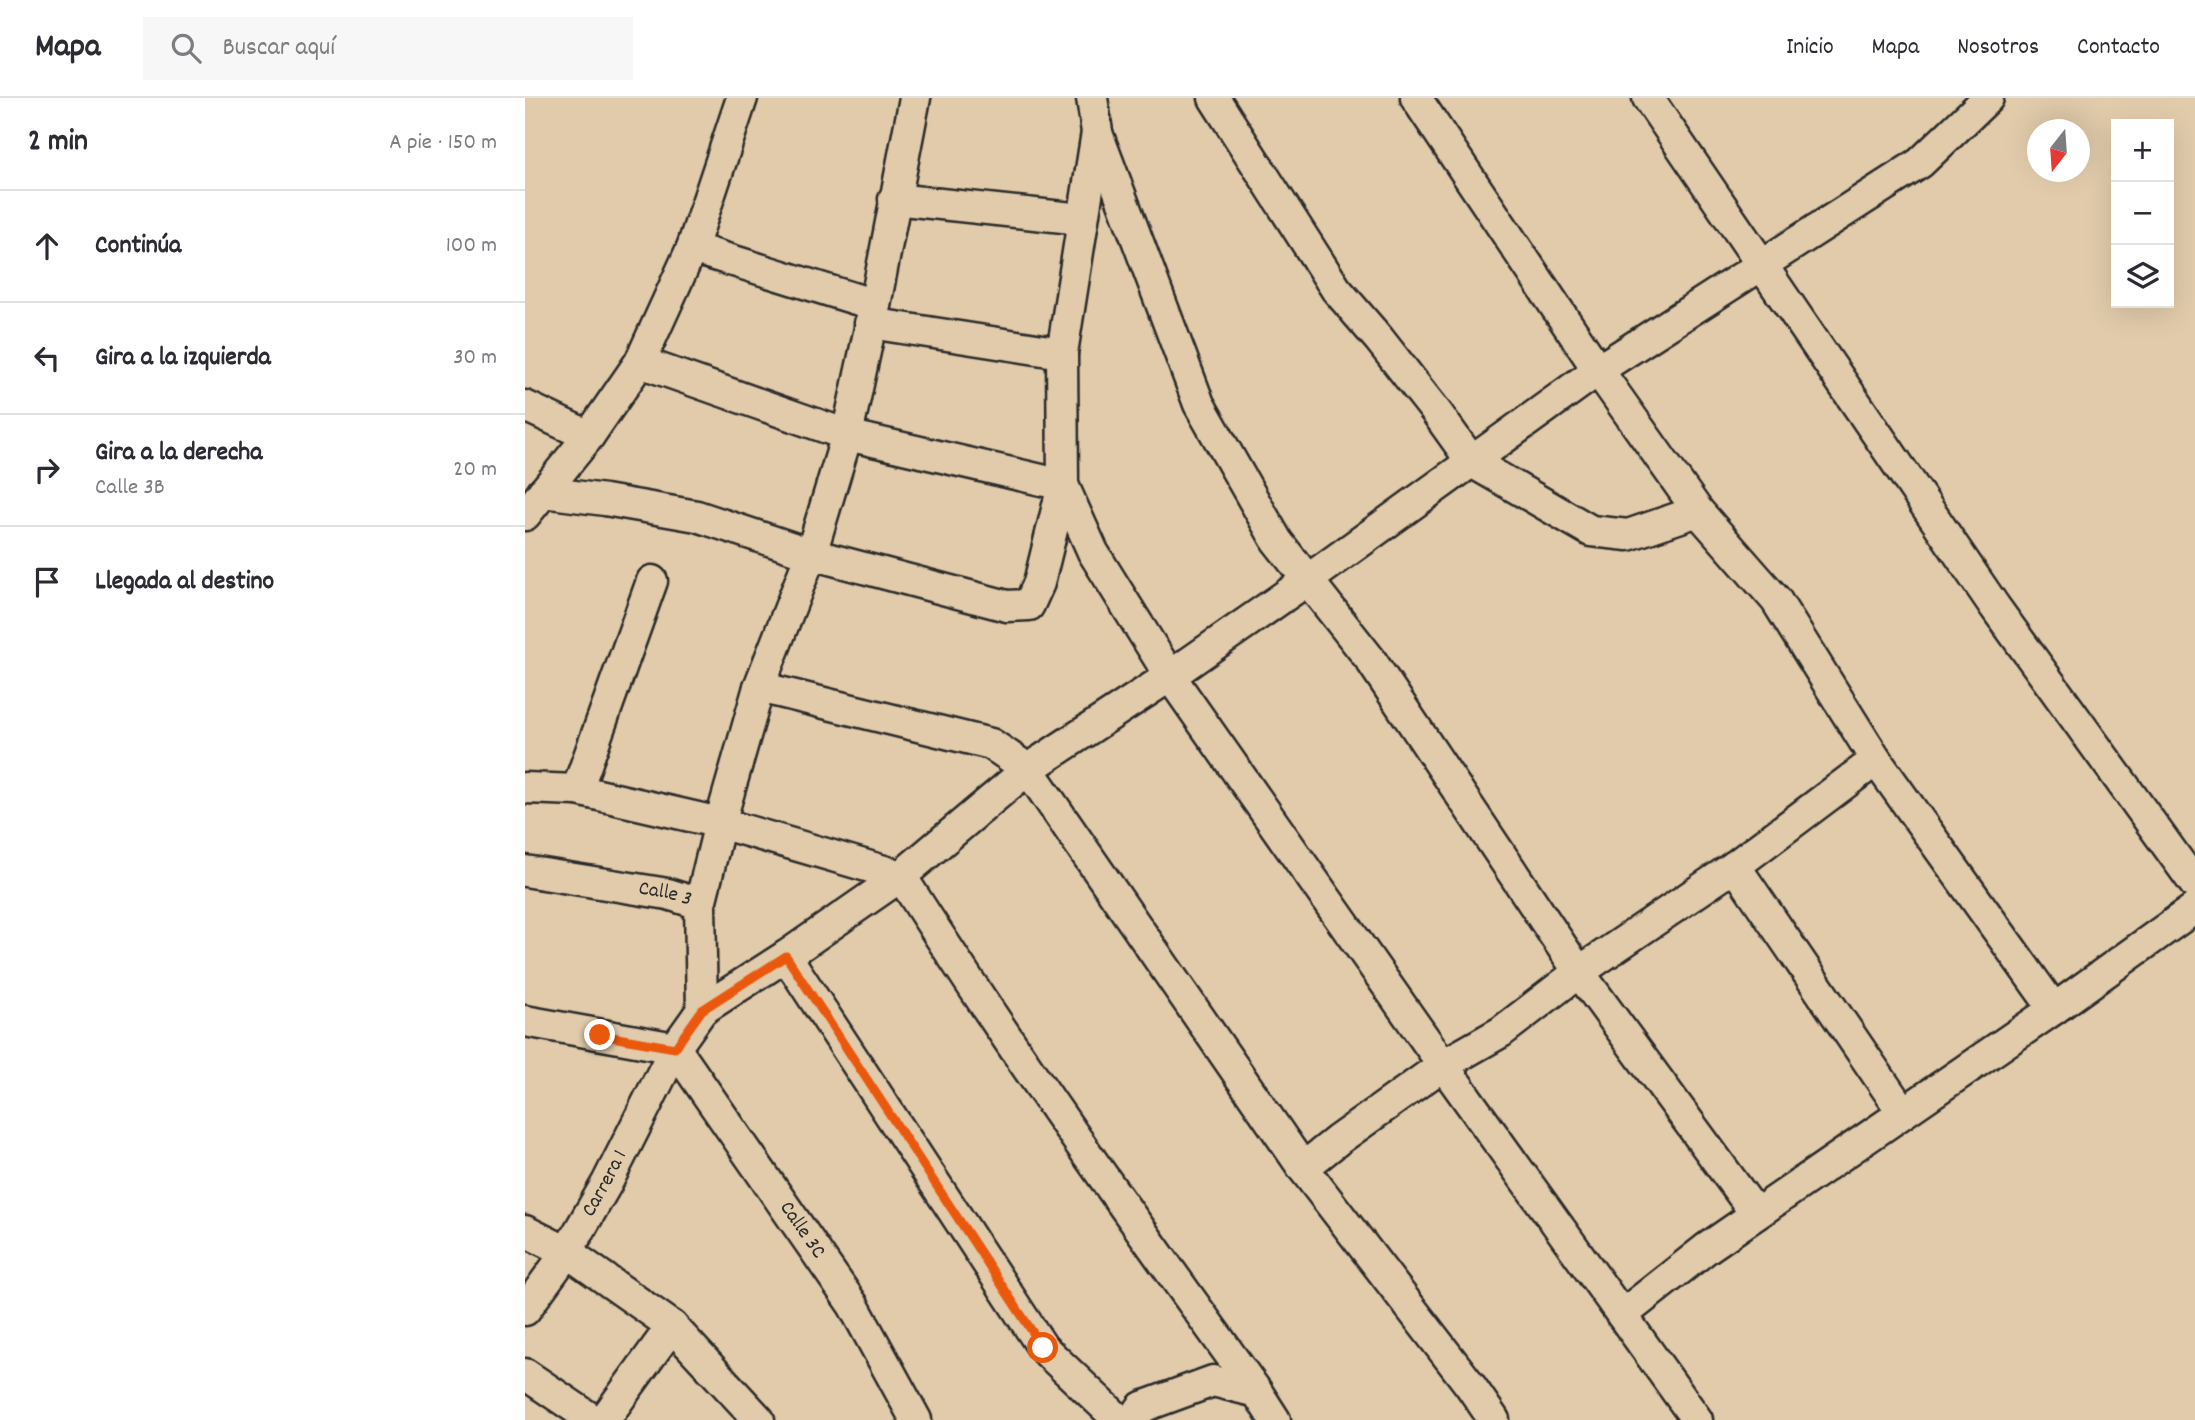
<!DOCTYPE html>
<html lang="es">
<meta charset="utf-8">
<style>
body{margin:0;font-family:Dekko,sans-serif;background:#f7f7f7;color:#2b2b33}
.controls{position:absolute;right:21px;top:21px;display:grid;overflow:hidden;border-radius:0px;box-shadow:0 7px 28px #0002}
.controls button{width:63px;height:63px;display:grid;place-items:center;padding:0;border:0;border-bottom:2px solid #e1e1e2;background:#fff;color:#2b2b33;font:35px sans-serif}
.compass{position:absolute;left:1502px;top:21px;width:63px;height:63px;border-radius:50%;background:#fff;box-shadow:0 7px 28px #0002;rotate:197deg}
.stop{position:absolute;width:21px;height:21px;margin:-16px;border:5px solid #ea580c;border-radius:50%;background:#fff}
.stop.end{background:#ea580c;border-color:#fff;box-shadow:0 2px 7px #0008}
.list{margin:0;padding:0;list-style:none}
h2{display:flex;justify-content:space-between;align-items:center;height:91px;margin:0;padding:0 28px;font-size:30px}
h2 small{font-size:23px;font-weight:400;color:#7c7c81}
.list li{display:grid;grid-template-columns:46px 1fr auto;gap:21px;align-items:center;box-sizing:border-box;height:112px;padding:0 28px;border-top:2px solid #e1e1e2}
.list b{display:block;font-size:26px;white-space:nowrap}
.list p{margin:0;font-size:23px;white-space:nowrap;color:#7c7c81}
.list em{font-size:23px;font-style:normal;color:#7c7c81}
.icon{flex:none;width:38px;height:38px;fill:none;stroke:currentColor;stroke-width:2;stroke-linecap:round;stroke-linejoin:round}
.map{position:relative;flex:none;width:1670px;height:1322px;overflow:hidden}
header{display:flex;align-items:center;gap:42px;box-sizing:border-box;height:98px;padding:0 35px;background:#fff;border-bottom:2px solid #e1e1e2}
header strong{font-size:33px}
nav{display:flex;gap:38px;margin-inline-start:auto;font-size:24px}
.search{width:490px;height:63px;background:#f7f7f7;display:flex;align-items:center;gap:18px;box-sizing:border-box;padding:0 24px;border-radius:0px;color:#7c7c81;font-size:26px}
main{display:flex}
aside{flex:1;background:#fff}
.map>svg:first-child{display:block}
</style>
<header>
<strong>Mapa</strong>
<div class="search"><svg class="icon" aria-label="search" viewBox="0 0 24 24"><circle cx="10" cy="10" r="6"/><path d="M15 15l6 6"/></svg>Buscar aquí</div>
<nav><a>Inicio</a><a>Mapa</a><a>Nosotros</a><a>Contacto</a></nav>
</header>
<main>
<aside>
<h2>2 min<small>A pie · 150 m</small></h2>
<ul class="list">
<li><svg class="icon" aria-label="ahead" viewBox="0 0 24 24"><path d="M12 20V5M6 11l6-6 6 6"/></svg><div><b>Continúa</b></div><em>100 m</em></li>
<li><svg class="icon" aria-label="left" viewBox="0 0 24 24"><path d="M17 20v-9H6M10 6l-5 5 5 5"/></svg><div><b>Gira a la izquierda</b></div><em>30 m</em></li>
<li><svg class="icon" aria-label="right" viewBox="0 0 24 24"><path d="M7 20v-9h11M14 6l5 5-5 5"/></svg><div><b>Gira a la derecha</b><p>Calle 3B</p></div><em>20 m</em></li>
<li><svg class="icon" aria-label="arrive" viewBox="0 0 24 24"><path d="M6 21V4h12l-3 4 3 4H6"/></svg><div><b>Llegada al destino</b></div></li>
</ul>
</aside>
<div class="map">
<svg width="1670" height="1322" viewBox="0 0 1670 1322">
<rect width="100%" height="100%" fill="#e1cbab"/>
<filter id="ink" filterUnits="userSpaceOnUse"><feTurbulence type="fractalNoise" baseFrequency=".0143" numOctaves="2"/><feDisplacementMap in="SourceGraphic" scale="14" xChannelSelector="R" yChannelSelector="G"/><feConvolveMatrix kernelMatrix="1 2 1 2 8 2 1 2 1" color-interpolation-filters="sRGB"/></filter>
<g filter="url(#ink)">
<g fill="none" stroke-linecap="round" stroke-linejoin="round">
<defs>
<g id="minor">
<path d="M 567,0 L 572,34 L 537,255 L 538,387 L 568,454 L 645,578 L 918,967 L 1172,1322"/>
<path d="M 689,0 L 811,191 L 854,241 L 912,315 L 947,364 L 1066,433 L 1103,437 L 1173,413"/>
<path d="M 891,0 L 1073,272 L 1173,413 L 1251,502 L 1351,662 L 1529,911"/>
<path d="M 1123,0 L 1470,509 L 1670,786"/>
<path d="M 572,35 L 674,306 L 752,443 L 845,561 L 1054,874 L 1231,1116"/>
<path d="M 369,101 L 557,121"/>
<path d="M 167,150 L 350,207"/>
<path d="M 345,225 L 537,255"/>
<path d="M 0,308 L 64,338"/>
<path d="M 18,394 L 80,402 L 172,418 L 286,456 L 482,508 L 504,507 L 514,485 L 538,387 L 322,337 L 115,264"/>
<path d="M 0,417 L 64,338 L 115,264 L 167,150 L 217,0"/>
<path d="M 234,589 L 466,646 L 503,671 L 778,1070 L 945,1287 L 969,1322"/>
<path d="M 0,690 L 52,692 L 195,725 L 376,778 C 488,955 610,1125 732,1294"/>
<path d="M 52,692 L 127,483"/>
<path d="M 1210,768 L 1377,1013"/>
<path id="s1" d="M 0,773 L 143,796 L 175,806 L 177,912"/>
<path d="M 175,806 L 195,725 L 234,589 L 286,456 L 322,337 L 350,207 L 390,0"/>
<path d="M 261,858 L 518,1250 L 594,1322"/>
<path d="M 0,923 L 150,950"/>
<path id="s2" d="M 150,950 L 328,1207 L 391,1322"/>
<path d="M 778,1070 L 813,1042 L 918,967 L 976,934 L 1054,874 L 1210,768 L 1351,662"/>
<path d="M 0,1133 L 42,1154 L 147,1228 L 234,1322"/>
<path id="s3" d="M 0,1212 L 42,1154 L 82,1085 L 150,950 L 177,912 L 261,858 L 376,778 L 503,671 L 645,578 L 784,481 L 1073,272 L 1395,65 L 1463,0"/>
<path d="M 1097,1217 L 1182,1150 L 1529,911 L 1670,810"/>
<path d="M 0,1276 L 68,1322"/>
<path d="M 79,1322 L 147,1228"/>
<path d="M 608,1322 L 617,1309 L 688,1283 L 732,1294 L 750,1322"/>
</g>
</defs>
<use href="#minor" stroke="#2b2b2b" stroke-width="35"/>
<use href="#minor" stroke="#e1cbab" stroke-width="30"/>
</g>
</g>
<g fill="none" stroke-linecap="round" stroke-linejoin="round" filter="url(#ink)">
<path stroke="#ea580c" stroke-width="9" d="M 75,937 L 150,950 L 177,912 L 261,858 L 518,1250"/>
</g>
<g text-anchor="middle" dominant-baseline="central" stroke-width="5" stroke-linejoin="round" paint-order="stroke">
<g font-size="21" fill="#2b2b2b" stroke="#e1cbab">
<text stroke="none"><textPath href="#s1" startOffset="142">Calle 3</textPath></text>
<text stroke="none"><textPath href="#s3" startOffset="150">Carrera 1</textPath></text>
<text stroke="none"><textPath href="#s2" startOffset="222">Calle 3C</textPath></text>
</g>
</g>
</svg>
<div class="controls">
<button>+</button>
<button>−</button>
<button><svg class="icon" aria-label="layers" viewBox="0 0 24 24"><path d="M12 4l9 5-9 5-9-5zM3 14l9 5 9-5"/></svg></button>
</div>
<svg class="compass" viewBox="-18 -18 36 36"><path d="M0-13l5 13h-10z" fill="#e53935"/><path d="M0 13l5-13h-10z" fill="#7c7c81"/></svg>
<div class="stop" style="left:518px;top:1250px"></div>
<div class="stop end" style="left:75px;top:937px"></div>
</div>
</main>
